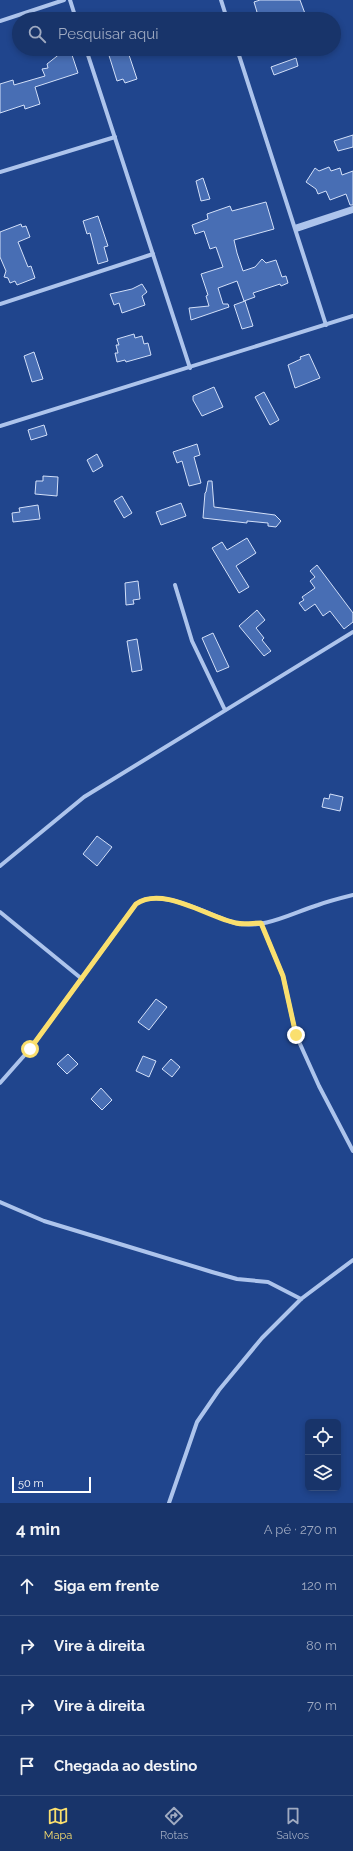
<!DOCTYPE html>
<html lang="pt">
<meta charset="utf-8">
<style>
body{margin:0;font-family:Raleway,sans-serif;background:#213c70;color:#f1f3f6}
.controls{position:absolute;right:12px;bottom:12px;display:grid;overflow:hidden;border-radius:6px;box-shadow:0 2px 6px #0003}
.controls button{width:36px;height:36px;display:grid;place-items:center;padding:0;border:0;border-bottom:1px solid #364f7e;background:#18346a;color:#f1f3f6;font:20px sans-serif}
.scale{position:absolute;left:12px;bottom:10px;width:79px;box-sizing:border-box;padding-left:4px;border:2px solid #fff;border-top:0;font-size:11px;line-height:14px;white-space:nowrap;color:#fff;-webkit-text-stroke:3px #20458d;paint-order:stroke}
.stop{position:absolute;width:12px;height:12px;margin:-9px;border:3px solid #fadf6e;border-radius:50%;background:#fff}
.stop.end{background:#fadf6e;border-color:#fff;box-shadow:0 1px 4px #0008}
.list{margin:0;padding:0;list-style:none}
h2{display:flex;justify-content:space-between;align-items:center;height:52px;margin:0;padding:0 16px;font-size:17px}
h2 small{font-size:13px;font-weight:400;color:#9faac1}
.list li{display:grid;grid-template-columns:26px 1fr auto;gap:12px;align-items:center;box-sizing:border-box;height:60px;padding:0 16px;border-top:1px solid #364f7e}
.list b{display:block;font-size:15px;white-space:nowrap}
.list em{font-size:13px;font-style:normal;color:#9faac1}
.icon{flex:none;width:22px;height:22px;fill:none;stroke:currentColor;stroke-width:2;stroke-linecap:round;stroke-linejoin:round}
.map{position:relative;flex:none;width:353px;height:1503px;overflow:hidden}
.search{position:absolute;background:#18346a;box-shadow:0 2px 6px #0003;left:12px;right:12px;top:12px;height:44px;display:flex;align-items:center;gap:10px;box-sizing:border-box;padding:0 14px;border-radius:22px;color:#9faac1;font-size:15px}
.sheet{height:292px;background:#18346a}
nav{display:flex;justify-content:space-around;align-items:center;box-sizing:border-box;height:56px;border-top:1px solid #364f7e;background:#18346a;font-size:11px;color:#9faac1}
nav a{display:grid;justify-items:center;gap:2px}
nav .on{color:#fadf6e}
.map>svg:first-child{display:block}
</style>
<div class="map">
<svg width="353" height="1503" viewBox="0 0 353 1503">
<rect width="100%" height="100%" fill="#20458d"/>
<g fill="#486eb4" stroke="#d3e0f9">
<path d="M 260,0 L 300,0 L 307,19 L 241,19 L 257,12 L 254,2 Z"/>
<path d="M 66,49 L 70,49 L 78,73 L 35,87 L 40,104 L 25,109 L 24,105 L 0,113 L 0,84 L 13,80 L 14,85 L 45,76 L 42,69 L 48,68 L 47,64 Z"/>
<path d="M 107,49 L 127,49 L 137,79 L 125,83 L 123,79 L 117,81 Z"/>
<path d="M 296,58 L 298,66 L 274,75 L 271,67 Z"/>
<path d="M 353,135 L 353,147 L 338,151 L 334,141 Z"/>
<path d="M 329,167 L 331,171 L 340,168 L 342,175 L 353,171 L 353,205 L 350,205 L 346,194 L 330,200 L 326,191 L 318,194 L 316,189 L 306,182 L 315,168 L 319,171 Z"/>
<path d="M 203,178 L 210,199 L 201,201 L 196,181 Z"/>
<path d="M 266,202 L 274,229 L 234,240 L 237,253 L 243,271 L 255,267 L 262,259 L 266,263 L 276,260 L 282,277 L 286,276 L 288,283 L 281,286 L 280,284 L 253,293 L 255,297 L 244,301 L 237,281 L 218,288 L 223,304 L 228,304 L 229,307 L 191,320 L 189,308 L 209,306 L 206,296 L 208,295 L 201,274 L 223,267 L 216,247 L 210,249 L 204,231 L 195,234 L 192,225 L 208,219 L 207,214 L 230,206 L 232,211 Z"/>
<path d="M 98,216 L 108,246 L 104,247 L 108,261 L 98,264 L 90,233 L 87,234 L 83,221 Z"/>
<path d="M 21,224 L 22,227 L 26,226 L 30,237 L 18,242 L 28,267 L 31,266 L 35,278 L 17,285 L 15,281 L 10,283 L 8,278 L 4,277 L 6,271 L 0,257 L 0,232 Z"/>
<path d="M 142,284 L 147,292 L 142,296 L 145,305 L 122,313 L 119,303 L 114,305 L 110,294 L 132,289 Z"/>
<path d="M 245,301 L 253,326 L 242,329 L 234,305 Z"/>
<path d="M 134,334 L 135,338 L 142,336 L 144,344 L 148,343 L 151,355 L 126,362 L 125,360 L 117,362 L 115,353 L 118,353 L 116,345 L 119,345 L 117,339 Z"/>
<path d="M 34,352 L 43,379 L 32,382 L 24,356 Z"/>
<path d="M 309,354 L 320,378 L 295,388 L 288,365 L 301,359 L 300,357 Z"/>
<path d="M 214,387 L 223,407 L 202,416 L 193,400 L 193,396 Z"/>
<path d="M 264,392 L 279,420 L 270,425 L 255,397 Z"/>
<path d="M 44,425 L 47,435 L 31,440 L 28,430 Z"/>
<path d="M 197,444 L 200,455 L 194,457 L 201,483 L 189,486 L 182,461 L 177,463 L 173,452 Z"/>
<path d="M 97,454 L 103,466 L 93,472 L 87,460 Z"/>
<path d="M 43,476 L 58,477 L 57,496 L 35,494 L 36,481 L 43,481 Z"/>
<path d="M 208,481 L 212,481 L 214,507 L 275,515 L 281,521 L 276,527 L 268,526 L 268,523 L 247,521 L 247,523 L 203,518 L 205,493 L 206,492 Z"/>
<path d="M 122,496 L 132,513 L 124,518 L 114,501 Z"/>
<path d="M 181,503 L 186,516 L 161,525 L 156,512 Z"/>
<path d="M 38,505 L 40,519 L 13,522 L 12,513 L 20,512 L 19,508 Z"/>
<path d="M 247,538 L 256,553 L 236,566 L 249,587 L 239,593 L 212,548 L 222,542 L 227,550 Z"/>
<path d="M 317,565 L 353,613 L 353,622 L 344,629 L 330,611 L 323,616 L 315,604 L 305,611 L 299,603 L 304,600 L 302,597 L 315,588 L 310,581 L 315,577 L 310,571 Z"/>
<path d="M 138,581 L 140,599 L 133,600 L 134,604 L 126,605 L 125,583 Z"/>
<path d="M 257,610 L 265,620 L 256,628 L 264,638 L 262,640 L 271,651 L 264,656 L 239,626 Z"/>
<path d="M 213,633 L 229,667 L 217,672 L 202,638 Z"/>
<path d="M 137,639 L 142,670 L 132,672 L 127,641 Z"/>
<path d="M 330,794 L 343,797 L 340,811 L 322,807 L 324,798 L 329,799 Z"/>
<path d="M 97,836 L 112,847 L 97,866 L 83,854 Z"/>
<path d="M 156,999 L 167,1007 L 149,1030 L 138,1022 Z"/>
<path d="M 68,1054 L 78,1064 L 67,1074 L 57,1064 Z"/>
<path d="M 143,1056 L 156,1061 L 149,1077 L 136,1071 Z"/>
<path d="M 171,1059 L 180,1067 L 172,1077 L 162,1069 Z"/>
<path d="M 101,1088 L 112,1100 L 102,1110 L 91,1099 Z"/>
</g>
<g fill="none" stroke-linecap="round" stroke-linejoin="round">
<g stroke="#adc4ec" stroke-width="4">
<path d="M 70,0 L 76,19"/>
<path d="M 221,0 L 227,19"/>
<path d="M 0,21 L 64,0"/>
<path d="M 86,49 L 190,368"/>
<path d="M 237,49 L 326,325"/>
<path d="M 0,172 L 115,137"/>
<path d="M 295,227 L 353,208"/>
<path d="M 296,230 L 353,211"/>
<path d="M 0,304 L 153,254"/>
<path d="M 0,426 L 353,316"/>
<path d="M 175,585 L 192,641 L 225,710"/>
<path d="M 0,866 L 84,797 L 353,632"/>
<path d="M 0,912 L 82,979"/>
<path d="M 261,923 L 283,976 L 296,1035 L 319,1086 L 353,1151"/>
<path d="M 0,1083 L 30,1049 L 136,904 C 161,886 209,916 235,923 C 263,930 292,913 318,905 C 329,901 341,898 353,895"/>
<path d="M 0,1202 L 44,1221 L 212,1272 L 237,1279 L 268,1282 L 301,1299"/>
<path d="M 169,1503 L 197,1422 L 219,1390 L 262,1338 L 301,1299 L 353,1260"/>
</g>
</g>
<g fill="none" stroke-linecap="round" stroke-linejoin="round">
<path stroke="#fadf6e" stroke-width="5" d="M 30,1049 L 136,904 C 163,885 209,918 236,923 C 244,925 253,923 261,923 L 283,976 L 296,1035"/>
</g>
</svg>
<div class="controls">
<button><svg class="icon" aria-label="locate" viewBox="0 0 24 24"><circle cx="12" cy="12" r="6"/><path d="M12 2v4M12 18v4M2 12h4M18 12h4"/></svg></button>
<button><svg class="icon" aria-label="layers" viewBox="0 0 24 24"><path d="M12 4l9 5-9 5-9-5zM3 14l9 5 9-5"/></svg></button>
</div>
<div class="scale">50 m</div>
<div class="stop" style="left:30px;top:1049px"></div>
<div class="stop end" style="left:296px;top:1035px"></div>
<div class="search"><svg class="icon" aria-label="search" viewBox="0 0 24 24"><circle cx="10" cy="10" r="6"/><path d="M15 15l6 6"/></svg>Pesquisar aqui</div>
</div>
<section class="sheet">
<h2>4 min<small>A pé · 270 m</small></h2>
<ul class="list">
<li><svg class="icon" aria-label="ahead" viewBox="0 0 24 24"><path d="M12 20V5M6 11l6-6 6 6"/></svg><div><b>Siga em frente</b></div><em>120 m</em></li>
<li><svg class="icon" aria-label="right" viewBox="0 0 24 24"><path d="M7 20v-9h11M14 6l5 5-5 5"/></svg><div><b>Vire à direita</b></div><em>80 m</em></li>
<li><svg class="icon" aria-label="right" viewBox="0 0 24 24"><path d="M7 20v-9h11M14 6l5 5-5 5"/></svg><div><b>Vire à direita</b></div><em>70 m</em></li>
<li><svg class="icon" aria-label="arrive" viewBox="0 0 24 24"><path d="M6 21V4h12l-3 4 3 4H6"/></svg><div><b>Chegada ao destino</b></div></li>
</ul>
</section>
<nav>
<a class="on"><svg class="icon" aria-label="map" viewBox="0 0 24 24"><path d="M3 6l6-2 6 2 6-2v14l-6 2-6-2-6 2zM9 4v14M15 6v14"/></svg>Mapa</a>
<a><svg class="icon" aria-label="directions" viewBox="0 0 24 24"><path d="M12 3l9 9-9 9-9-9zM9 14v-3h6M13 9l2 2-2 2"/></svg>Rotas</a>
<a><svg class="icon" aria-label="saved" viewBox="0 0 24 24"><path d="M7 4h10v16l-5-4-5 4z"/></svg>Salvos</a>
</nav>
